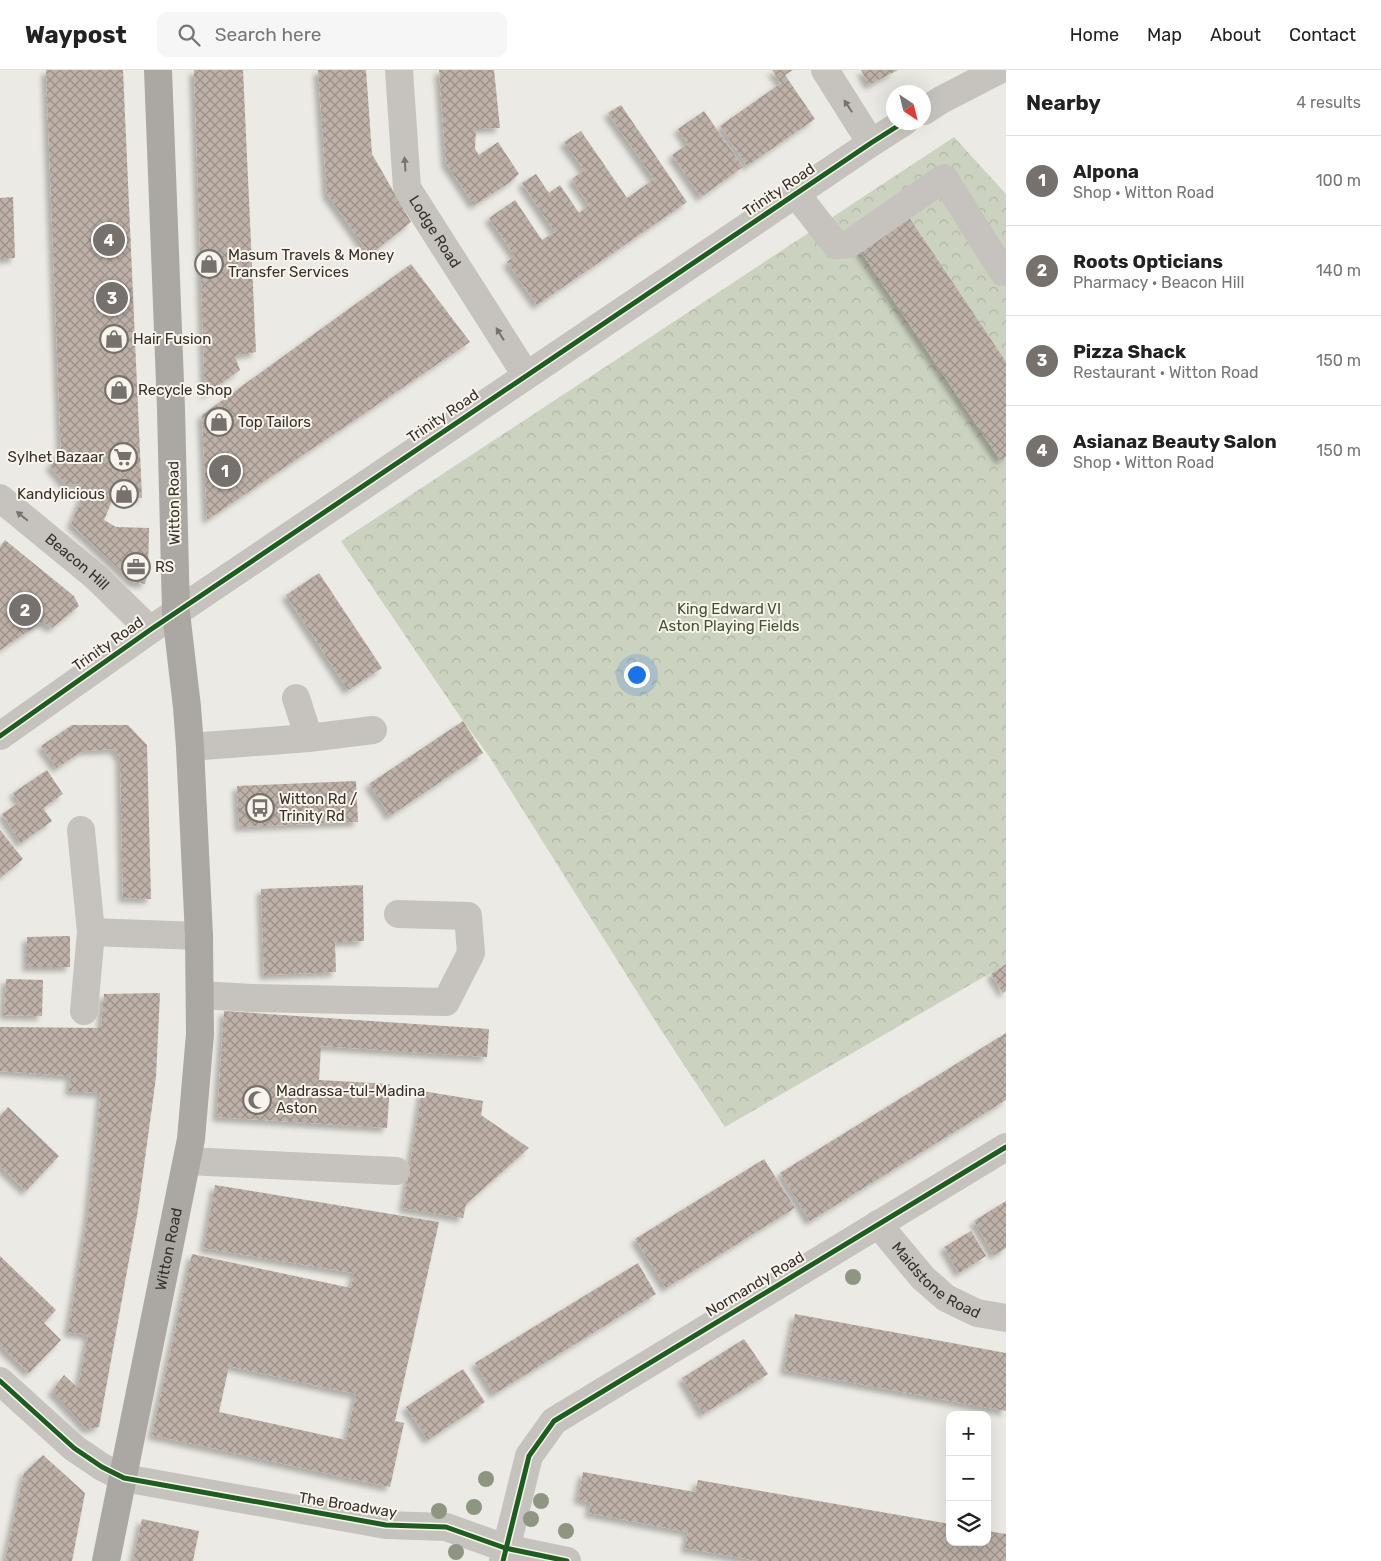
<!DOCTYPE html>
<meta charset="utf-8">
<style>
body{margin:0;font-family:Rubik,sans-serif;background:#f6f6f6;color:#222}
.controls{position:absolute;right:15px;bottom:15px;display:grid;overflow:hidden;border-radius:10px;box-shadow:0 5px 20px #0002}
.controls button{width:45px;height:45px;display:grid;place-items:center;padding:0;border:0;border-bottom:1px solid #e0e0e0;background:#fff;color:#222;font:25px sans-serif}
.compass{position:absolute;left:886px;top:15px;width:45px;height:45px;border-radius:50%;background:#fff;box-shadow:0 5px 20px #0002;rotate:145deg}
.you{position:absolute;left:636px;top:604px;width:18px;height:18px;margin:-12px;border:4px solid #fff;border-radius:50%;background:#1a73e8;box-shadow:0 0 0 8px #1a73e833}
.badge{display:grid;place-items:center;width:32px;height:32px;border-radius:50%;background:#76716c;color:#fff;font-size:16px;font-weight:700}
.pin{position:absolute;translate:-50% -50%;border:2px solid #fff;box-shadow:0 1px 5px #0006}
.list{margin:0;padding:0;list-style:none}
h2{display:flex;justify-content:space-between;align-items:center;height:65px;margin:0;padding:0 20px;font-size:21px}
h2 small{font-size:16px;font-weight:400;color:#767676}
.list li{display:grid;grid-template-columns:32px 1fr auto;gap:15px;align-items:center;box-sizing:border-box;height:90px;padding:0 20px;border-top:1px solid #e0e0e0}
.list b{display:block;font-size:19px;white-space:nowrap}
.list p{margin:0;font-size:16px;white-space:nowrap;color:#767676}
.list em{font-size:16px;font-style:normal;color:#767676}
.icon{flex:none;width:28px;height:28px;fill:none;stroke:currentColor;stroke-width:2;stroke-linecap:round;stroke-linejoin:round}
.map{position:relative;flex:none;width:1006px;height:1491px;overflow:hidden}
header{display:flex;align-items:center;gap:30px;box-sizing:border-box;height:70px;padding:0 25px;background:#fff;border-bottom:1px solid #e0e0e0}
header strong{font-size:24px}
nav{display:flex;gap:28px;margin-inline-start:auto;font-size:18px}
.search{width:350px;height:45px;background:#f6f6f6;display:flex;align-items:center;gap:12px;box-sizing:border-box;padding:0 18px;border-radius:10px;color:#767676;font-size:19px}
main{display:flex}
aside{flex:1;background:#fff}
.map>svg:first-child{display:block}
</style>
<header>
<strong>Waypost</strong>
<div class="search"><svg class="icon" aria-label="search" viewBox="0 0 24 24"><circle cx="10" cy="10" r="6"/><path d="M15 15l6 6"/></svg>Search here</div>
<nav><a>Home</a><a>Map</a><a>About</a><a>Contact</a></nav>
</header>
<main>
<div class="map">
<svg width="1006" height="1491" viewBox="0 0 1006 1491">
<defs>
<pattern id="park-crowns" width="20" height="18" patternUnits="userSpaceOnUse" patternTransform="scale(1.25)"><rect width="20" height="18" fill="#ccd2c0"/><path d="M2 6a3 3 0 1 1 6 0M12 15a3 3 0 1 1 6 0" fill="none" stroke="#b0b5a5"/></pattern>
<pattern id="building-cross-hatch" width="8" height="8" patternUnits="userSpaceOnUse" patternTransform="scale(1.25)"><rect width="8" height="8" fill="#beb1a8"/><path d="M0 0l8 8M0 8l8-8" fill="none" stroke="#9b9089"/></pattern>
<filter id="shadow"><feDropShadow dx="-4.5" dy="4.5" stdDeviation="2.5" flood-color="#0004"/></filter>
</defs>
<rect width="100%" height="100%" fill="#eceae4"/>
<path fill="url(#park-crowns)" d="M 954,67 L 1006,124 L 1006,894 L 725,1057 L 661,960 L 489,686 L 463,651 L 341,471 Z"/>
<g fill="url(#building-cross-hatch)" fill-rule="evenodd" filter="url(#shadow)">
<path d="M 46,0 L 123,0 L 142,428 L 114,426 L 104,450 L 116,457 L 149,458 L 148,503 L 145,514 L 133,512 L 71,454 L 82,427 L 80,414 L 66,415 L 50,396 L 61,382 Z"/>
<path d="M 194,0 L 243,0 L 256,282 L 235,286 L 240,300 L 205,325 Z"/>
<path d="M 318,0 L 366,0 L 372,84 L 411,152 L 370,185 L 327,124 Z"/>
<path d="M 439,0 L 494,0 L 500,58 L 476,59 L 475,79 L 479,85 L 498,72 L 519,104 L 509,113 L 474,135 L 446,93 Z"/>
<path d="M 772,0 L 793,0 L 785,5 L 815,49 L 747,96 L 720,56 L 781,13 Z"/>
<path d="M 861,0 L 898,0 L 869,15 Z"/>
<path d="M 621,35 L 687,132 L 537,235 L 507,192 L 515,186 L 489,148 L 515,130 L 542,170 L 555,162 L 522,113 L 536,104 L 549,123 L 560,115 L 579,143 L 589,135 L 572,109 L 584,100 L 564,72 L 581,61 L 627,128 L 654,109 L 608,43 Z"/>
<path d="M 704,41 L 743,97 L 701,127 L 672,85 L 688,74 L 678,59 Z"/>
<path d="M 13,127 L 15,188 L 0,189 L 0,128 Z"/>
<path d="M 908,146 L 1006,292 L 1006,386 L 1000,390 L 859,179 Z"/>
<path d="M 411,194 L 470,272 L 207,450 L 202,345 Z"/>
<path d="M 5,470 L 74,526 L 79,536 L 52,558 L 42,552 L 0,580 L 0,477 Z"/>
<path d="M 319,503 L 382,598 L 348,620 L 286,525 Z"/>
<path d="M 463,651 L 483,683 L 390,746 L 369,714 Z"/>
<path d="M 72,655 L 128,655 L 147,675 L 151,829 L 123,828 L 120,687 L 114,679 L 82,681 L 57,698 L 41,676 Z"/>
<path d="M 47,700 L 63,724 L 43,738 L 52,751 L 21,773 L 2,744 L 20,732 L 13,723 Z"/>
<path d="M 356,711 L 358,752 L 239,757 L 237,716 Z"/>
<path d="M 0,760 L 23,789 L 0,808 Z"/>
<path d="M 363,815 L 364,871 L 335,872 L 336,902 L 264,905 L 261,819 Z"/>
<path d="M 70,866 L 70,897 L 27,897 L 27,867 Z"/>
<path d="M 1006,894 L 1006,921 L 1003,923 L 991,904 Z"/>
<path d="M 6,909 L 43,910 L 42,946 L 4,945 Z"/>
<path d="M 160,923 L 156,1007 L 138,1140 L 99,1357 L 87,1359 L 52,1321 L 64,1305 L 78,1318 L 88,1265 L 68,1262 L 88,1145 L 101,1023 L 69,1021 L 71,1006 L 0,1001 L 0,957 L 101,958 L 104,924 Z"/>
<path d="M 224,941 L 489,959 L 487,987 L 321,976 L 319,1010 L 390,1014 L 387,1058 L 217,1047 Z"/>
<path d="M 1006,963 L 1006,1030 L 810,1151 L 780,1103 Z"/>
<path d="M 422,1021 L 483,1031 L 481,1045 L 529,1078 L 466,1134 L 463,1148 L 403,1138 Z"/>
<path d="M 8,1037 L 59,1086 L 26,1121 L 0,1096 L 0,1046 Z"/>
<path d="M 764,1089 L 795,1138 L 666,1218 L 635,1169 Z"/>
<path d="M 215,1115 L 439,1152 L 395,1351 L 404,1353 L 390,1417 L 152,1365 L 192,1184 L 351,1218 L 354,1203 L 204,1178 ZM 229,1296 L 356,1324 L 346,1370 L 219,1342 Z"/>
<path d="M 1006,1131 L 1006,1178 L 994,1185 L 974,1151 Z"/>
<path d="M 971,1161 L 986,1186 L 959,1203 L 944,1177 Z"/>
<path d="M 0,1186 L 56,1240 L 44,1253 L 61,1270 L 29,1303 L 0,1275 Z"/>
<path d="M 638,1193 L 656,1224 L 494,1324 L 475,1293 Z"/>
<path d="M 795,1244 L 1006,1283 L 1006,1341 L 784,1300 Z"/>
<path d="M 744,1269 L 768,1304 L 703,1344 L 682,1308 Z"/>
<path d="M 463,1299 L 485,1332 L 428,1370 L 406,1337 Z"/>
<path d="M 43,1385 L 85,1423 L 72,1491 L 5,1491 L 24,1403 Z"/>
<path d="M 583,1402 L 695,1422 L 698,1410 L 950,1454 L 950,1472 L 987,1472 L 987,1461 L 1006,1464 L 1006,1491 L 757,1491 L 685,1478 L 688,1462 L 589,1443 L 591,1433 L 578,1429 Z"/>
<path d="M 142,1449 L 199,1461 L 193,1491 L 133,1491 Z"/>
</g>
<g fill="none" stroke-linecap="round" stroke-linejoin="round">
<g stroke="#c6c2bd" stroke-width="28">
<path id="s1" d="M 399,0 L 407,118 L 526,305"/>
<path d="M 825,0 L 871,73"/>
<path d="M 924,41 L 941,30 L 999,0"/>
<path d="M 796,124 L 836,175 L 849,174 L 944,108 L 1003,202"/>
<path id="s2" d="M 0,428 L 96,507 L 150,560"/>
<path d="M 296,628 L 309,668"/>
<path d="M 0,666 L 150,560 L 871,73 L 904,52"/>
<path d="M 190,677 L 309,668 L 373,660"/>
<path d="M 81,760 L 91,862 L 84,941"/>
<path d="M 91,862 L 199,866"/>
<path d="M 200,925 L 252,928 L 446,932 L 471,883 L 468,846 L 398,844"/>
<path d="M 187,1091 L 396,1101"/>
<path id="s3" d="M 878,1154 L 923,1208 L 946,1228 L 977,1243 L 1006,1248"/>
<path d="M 0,1311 L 74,1378 L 102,1397 L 124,1408 L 386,1455 L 446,1457 L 505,1478 L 567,1491"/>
<path d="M 503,1491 L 529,1386 L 554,1351 L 1006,1077"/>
</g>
<path stroke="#aba7a2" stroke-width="28" id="s4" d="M 106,1491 L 191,1069 L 200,964 L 199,866 L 190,677 L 187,637 L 176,543 L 171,339 L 158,0"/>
<defs>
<g id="cycleway">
<path d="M 0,666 L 150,560 L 871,73 L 904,52"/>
<path d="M 0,1311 L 74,1378 L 102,1397 L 124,1408 L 386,1455 L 446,1457 L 505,1478 L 567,1491"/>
<path d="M 503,1491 L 529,1386 L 554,1351 L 1006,1077"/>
</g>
</defs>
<use href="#cycleway" stroke="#f8f4ec" stroke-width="8"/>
<use href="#cycleway" stroke="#1b5e20" stroke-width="5"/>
</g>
<g fill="#8e9682">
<circle cx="853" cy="1207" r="8"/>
<circle cx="486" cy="1409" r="8"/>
<circle cx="541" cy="1431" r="8"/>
<circle cx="474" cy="1437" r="8"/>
<circle cx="439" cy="1441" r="8"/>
<circle cx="531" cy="1449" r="8"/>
<circle cx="566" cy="1461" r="8"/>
<circle cx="456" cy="1482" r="8"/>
</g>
<defs><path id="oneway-solid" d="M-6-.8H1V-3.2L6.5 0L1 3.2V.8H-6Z" transform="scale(1.25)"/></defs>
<g fill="#77726d">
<use href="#oneway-solid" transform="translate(848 36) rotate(-123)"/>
<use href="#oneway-solid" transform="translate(405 94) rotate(-94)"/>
<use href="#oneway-solid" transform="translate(500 264) rotate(-122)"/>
<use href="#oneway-solid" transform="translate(22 446) rotate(-141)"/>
</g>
<defs>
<symbol id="shop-ring" viewBox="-11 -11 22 22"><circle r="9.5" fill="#f8f4ec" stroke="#76716c" stroke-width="1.5"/><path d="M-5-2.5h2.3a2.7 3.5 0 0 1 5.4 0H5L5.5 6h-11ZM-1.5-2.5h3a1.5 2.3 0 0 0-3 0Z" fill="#76716c"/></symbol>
<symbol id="supermarket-ring" viewBox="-11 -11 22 22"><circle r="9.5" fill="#f8f4ec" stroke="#76716c" stroke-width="1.5"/><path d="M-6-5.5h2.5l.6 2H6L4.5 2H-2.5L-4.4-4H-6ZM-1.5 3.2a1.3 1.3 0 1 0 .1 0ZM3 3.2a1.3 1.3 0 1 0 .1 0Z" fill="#76716c"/></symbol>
<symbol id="office-ring" viewBox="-11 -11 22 22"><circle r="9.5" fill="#f8f4ec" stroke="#76716c" stroke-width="1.5"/><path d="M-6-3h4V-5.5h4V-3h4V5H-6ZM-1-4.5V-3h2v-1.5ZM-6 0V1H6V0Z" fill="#76716c"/></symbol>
<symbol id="bus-ring" viewBox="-11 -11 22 22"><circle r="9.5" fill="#f8f4ec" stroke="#76716c" stroke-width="1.5"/><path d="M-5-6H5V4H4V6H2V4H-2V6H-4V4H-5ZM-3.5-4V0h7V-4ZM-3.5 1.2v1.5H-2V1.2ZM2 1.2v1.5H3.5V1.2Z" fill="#76716c"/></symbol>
<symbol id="mosque-ring" viewBox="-11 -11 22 22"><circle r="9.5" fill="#f8f4ec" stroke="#76716c" stroke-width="1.5"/><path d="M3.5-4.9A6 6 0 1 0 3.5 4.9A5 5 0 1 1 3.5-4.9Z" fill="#76716c"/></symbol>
</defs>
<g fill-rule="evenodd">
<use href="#shop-ring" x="193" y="178" width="32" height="32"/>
<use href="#shop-ring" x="98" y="253" width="32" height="32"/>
<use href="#shop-ring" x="103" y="304" width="32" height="32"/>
<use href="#shop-ring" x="203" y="336" width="32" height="32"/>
<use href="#supermarket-ring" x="107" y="371" width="32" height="32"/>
<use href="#shop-ring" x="108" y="408" width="32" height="32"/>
<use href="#office-ring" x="120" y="481" width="32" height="32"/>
<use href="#bus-ring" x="244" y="722" width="32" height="32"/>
<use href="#mosque-ring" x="241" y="1014" width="32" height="32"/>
</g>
<g text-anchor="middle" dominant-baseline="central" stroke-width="4" stroke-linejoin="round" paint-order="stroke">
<g font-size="15" fill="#37302b" stroke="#f8f4ec">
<text transform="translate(779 120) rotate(-34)">Trinity Road</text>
<text stroke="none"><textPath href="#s1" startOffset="170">Lodge Road</textPath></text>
<text transform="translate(443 346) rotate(-34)">Trinity Road</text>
<text transform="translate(174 433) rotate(-91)">Witton Road</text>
<text stroke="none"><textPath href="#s2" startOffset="100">Beacon Hill</textPath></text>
<text transform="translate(108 574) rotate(-35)">Trinity Road</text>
<text stroke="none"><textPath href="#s4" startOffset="318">Witton Road</textPath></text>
<text stroke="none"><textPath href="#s3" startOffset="82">Maidstone Road</textPath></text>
<text transform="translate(755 1214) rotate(-31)">Normandy Road</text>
<text transform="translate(348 1435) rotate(9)">The Broadway</text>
</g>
<g font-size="15" fill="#37302b" stroke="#f8f4ec" text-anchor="start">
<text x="228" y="185">Masum Travels &amp; Money<tspan x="228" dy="17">Transfer Services</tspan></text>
<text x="133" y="269">Hair Fusion</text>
<text x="138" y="320">Recycle Shop</text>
<text x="238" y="352">Top Tailors</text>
<text x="104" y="387" text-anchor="end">Sylhet Bazaar</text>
<text x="105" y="424" text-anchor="end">Kandylicious</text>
<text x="155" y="497">RS</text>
<text x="279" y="729">Witton Rd /<tspan x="279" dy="17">Trinity Rd</tspan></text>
<text x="276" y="1021">Madrassa-tul-Madina<tspan x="276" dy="17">Aston</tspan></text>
</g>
<g font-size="15" fill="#425232" stroke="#f8f4ec">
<text x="729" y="539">King Edward VI<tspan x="729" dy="17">Aston Playing Fields</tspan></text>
</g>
</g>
</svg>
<div class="controls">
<button>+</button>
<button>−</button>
<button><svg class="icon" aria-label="layers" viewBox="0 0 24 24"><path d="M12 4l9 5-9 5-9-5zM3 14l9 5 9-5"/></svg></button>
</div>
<svg class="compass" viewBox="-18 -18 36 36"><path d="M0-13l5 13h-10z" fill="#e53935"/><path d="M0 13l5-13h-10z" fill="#767676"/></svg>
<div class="you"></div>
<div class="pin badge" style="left:225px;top:401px">1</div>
<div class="pin badge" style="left:25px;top:540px">2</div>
<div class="pin badge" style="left:112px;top:228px">3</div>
<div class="pin badge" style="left:109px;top:170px">4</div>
</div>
<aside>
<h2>Nearby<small>4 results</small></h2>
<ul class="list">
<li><span class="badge">1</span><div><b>Alpona</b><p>Shop · Witton Road</p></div><em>100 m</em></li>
<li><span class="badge">2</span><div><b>Roots Opticians</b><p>Pharmacy · Beacon Hill</p></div><em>140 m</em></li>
<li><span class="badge">3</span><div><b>Pizza Shack</b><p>Restaurant · Witton Road</p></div><em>150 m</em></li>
<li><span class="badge">4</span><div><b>Asianaz Beauty Salon</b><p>Shop · Witton Road</p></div><em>150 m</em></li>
</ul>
</aside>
</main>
